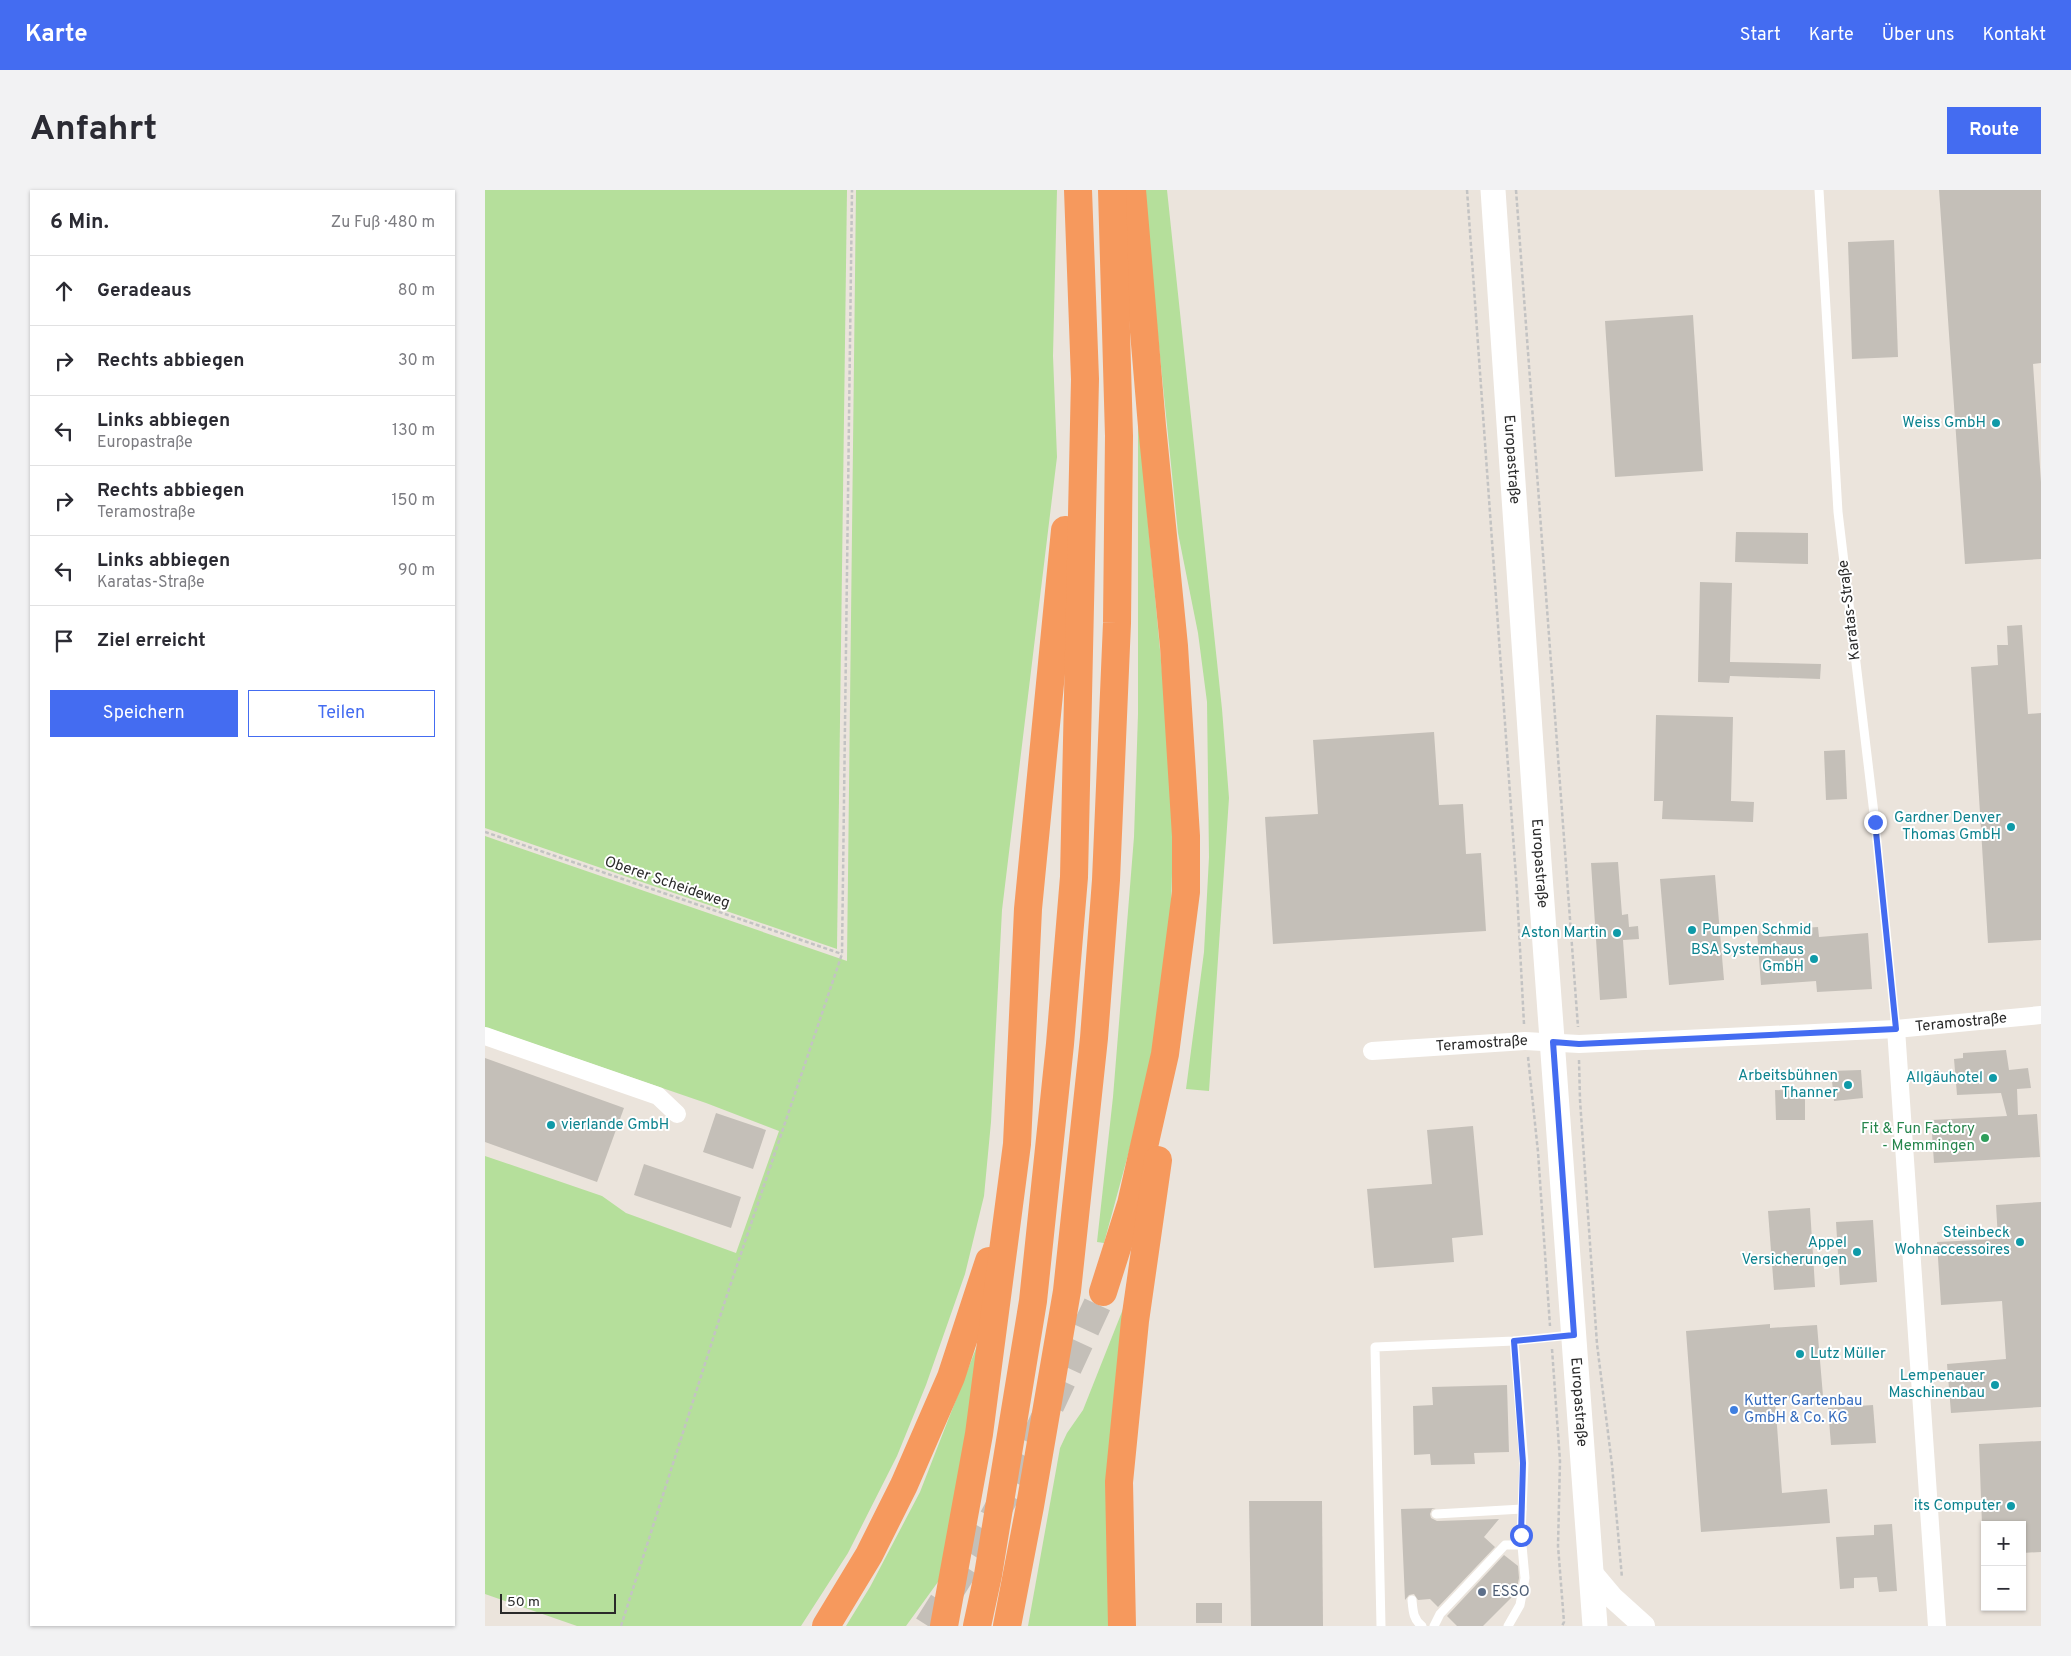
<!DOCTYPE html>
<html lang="de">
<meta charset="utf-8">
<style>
body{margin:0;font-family:Overpass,sans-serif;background:#f2f2f3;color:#2b2b33}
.controls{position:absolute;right:15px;bottom:15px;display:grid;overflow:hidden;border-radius:0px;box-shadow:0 1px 4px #0004}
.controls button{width:45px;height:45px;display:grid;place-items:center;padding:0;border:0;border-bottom:1px solid #e1e1e2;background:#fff;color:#2b2b33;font:25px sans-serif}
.scale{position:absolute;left:15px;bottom:12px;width:116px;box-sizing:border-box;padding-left:5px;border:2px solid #2a2a2a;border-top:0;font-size:14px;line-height:18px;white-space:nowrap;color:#2a2a2a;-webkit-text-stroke:4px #fff;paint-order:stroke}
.stop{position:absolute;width:15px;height:15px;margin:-11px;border:4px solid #446cf1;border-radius:50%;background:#fff}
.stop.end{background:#446cf1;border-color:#fff;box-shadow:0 1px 5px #0008}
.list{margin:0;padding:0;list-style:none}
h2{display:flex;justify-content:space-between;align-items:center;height:65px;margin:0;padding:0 20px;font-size:21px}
h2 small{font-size:16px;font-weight:400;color:#7c7c81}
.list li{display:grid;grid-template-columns:32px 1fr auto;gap:15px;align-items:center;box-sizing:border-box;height:70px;padding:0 20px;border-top:1px solid #e1e1e2}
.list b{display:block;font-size:19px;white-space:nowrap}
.list p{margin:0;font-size:16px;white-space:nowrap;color:#7c7c81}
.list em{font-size:16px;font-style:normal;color:#7c7c81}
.actions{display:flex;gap:10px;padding:15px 20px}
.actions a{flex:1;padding:11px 0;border:1px solid #446cf1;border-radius:0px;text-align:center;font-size:18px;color:#446cf1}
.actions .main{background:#446cf1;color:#fff}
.icon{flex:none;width:28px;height:28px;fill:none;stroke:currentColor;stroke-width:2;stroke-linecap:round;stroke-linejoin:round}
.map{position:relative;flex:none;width:1556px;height:1436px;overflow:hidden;border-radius:0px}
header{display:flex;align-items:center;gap:30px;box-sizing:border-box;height:70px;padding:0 25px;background:#446cf1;color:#fff}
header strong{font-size:24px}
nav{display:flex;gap:28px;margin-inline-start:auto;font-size:18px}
.intro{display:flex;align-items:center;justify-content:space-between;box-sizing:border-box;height:120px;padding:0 30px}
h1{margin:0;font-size:35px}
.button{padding:12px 22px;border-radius:0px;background:#446cf1;color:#fff;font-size:18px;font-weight:700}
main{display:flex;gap:30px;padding:0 30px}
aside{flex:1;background:#fff;border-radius:0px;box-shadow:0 1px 4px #0004}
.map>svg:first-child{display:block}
</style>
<header>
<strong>Karte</strong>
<nav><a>Start</a><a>Karte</a><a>Über uns</a><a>Kontakt</a></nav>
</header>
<div class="intro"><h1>Anfahrt</h1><a class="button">Route</a></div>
<main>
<aside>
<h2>6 Min.<small>Zu Fuß · 480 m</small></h2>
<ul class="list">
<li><svg class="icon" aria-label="ahead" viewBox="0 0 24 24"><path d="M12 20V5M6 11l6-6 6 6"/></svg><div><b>Geradeaus</b></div><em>80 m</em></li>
<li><svg class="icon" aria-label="right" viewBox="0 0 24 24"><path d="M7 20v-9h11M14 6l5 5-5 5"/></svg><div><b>Rechts abbiegen</b></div><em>30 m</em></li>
<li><svg class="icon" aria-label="left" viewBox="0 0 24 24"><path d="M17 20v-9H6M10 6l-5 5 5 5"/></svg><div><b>Links abbiegen</b><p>Europastraße</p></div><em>130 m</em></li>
<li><svg class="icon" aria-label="right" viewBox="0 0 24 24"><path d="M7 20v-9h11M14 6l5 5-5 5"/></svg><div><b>Rechts abbiegen</b><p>Teramostraße</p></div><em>150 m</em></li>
<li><svg class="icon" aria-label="left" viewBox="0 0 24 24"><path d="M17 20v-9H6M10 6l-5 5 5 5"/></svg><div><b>Links abbiegen</b><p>Karatas-Straße</p></div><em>90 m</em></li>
<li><svg class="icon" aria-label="arrive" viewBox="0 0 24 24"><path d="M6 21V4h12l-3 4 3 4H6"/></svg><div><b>Ziel erreicht</b></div></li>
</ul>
<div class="actions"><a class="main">Speichern</a><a>Teilen</a></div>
</aside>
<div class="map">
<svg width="1556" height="1436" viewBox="0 0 1556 1436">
<rect width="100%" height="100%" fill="#ebe4dc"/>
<g fill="#b5df9b">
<path d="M 0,0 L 362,0 L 352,759 L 0,638 Z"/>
<path d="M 371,0 L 572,0 L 568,166 L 572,267 L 517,720 L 506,932 L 499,1006 L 480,1084 L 441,1195 L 412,1266 L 363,1363 L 316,1436 L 92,1436 L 0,1404 L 0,966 L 117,1006 L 141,1023 L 251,1063 L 294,941 L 221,913 L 0,837 L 0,646 L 362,771 Z"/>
<path d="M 658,0 L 682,0 L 737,519 L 744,608 L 724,901 L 701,899 L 719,762 L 724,667 L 722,512 L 713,443 L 693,343 Z"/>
<path d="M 653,225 L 680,513 L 688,646 L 686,721 L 666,869 L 656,917 L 619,1053 L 612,1052 L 628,907 L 649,647 L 653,524 Z"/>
<path d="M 640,1114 L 628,1436 L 543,1436 L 575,1258 L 582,1243 L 598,1220 Z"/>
<path d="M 499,1138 L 458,1385 L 421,1436 L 361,1436 L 385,1397 L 435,1302 Z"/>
</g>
<g fill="#c4bfb8">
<path d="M 1454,0 L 1556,0 L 1556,173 L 1548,174 L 1556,292 L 1556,369 L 1480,374 Z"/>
<path d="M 1409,50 L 1413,167 L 1367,169 L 1363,52 Z"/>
<path d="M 1208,125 L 1218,281 L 1130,287 L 1120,131 Z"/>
<path d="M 1251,342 L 1323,343 L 1323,374 L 1250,372 Z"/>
<path d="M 1215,392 L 1247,393 L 1245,472 L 1336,474 L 1335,489 L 1245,486 L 1244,493 L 1213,492 Z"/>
<path d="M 1537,435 L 1543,524 L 1556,523 L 1556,750 L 1503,753 L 1486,477 L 1513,475 L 1512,455 L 1523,455 L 1522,436 Z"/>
<path d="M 1171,525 L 1248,527 L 1246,611 L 1269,612 L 1268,632 L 1177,629 L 1178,611 L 1169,611 Z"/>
<path d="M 949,542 L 954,615 L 978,614 L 981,664 L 996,663 L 1001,741 L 788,754 L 780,627 L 833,624 L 828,550 Z"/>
<path d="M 1360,560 L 1362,609 L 1341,610 L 1339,561 Z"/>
<path d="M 1133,672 L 1137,725 L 1143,724 L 1144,737 L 1153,736 L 1154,749 L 1138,750 L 1142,808 L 1115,810 L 1106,673 Z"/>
<path d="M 1230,685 L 1239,790 L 1184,795 L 1175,689 Z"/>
<path d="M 1333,737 L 1334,747 L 1383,743 L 1387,799 L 1332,802 L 1331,791 L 1276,795 L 1272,741 Z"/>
<path d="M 1521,860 L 1524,880 L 1543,878 L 1546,898 L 1532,899 L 1533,925 L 1552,924 L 1555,967 L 1449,973 L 1446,930 L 1522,926 L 1516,903 L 1472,905 L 1469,869 L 1478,868 L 1478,863 Z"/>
<path d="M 0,868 L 139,918 L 112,992 L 0,952 Z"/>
<path d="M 1376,880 L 1378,908 L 1349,911 L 1346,881 Z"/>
<path d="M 1290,900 L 1320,901 L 1320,930 L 1291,930 Z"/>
<path d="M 231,923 L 281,940 L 268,979 L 218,962 Z"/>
<path d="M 988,936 L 998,1045 L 967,1048 L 969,1072 L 889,1078 L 882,999 L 947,994 L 942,940 Z"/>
<path d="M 159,974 L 256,1007 L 246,1038 L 149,1005 Z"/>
<path d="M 1556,1012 L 1556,1217 L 1466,1223 L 1462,1174 L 1521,1169 L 1517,1111 L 1456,1115 L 1452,1052 L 1513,1049 L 1511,1015 Z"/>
<path d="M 1325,1018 L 1330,1097 L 1289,1100 L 1283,1021 Z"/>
<path d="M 1388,1030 L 1392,1092 L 1355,1095 L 1351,1032 Z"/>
<path d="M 1285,1134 L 1285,1138 L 1332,1135 L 1338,1206 L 1290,1209 L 1297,1303 L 1342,1299 L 1345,1333 L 1216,1342 L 1201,1141 Z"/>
<path d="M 1022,1195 L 1024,1262 L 989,1263 L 990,1274 L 946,1275 L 945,1264 L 929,1265 L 928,1216 L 948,1215 L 947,1197 Z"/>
<path d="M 1388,1215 L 1391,1253 L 1346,1255 L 1343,1218 Z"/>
<path d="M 1556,1251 L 1556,1362 L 1537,1363 L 1537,1335 L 1497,1335 L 1494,1254 Z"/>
<path d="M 764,1311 L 837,1311 L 838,1436 L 766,1436 Z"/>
<path d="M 951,1318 L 947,1319 L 945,1324 L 946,1328 L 952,1331 L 1014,1329 L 999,1347 L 1010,1357 L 953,1417 L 945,1409 L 933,1410 L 929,1404 L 924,1405 L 920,1410 L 916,1319 Z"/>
<path d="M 1407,1334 L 1412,1401 L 1394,1402 L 1392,1387 L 1369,1388 L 1369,1398 L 1355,1399 L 1351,1347 L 1389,1345 L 1389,1335 Z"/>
<path d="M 1019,1365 L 1033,1376 L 1034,1388 L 1031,1403 L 998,1436 L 972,1436 L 962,1426 Z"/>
<rect x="711" y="1413" width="26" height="20"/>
</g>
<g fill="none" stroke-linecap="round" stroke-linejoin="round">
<path stroke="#c4bfb8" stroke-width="28" stroke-dasharray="28 14" stroke-linecap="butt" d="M 443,1436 L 489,1363 L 543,1264 L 618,1102"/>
<g stroke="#c3c3c3" stroke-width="2.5" stroke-dasharray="4 2.5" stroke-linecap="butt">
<path d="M 982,0 L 1032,702 L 1039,834"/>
<path d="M 1031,0 L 1093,837"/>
<path d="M 0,642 L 357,764"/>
<path d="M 1043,867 L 1053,962 L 1065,1136"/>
<path d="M 1094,870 L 1095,910 L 1112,1154 L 1127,1275 L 1137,1388"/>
<path d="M 1067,1159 L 1075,1271 L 1073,1356 L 1079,1432 L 1077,1436"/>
<path d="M 136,1436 L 242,1105 L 357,764 L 367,0"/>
</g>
<g stroke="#fff" stroke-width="9">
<path d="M 1334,0 L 1353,322 L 1390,632 L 1411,839"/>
<path d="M 951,1324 L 1037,1319"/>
<path d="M 927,1410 C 928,1421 928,1429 937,1436"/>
<path d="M 896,1436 L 890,1157 L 1029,1151 L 1086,1145"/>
<path d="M 949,1436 L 955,1424 L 1020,1355 L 1036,1355"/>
<path d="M 1023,1436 L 1035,1415 L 1040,1388 L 1036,1345 L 1039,1273 L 1029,1151"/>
</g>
<g stroke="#fff" stroke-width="18">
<path d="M 1411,839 L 1452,1436"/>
<path d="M 0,846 L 173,906 L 192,924"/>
<path id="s1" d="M 887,861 L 1040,851 L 1094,854 L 1330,843 L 1411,839 L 1556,825"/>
</g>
<path stroke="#fff" stroke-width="22" d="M 1107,1383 L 1128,1408 L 1159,1436"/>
<path stroke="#fff" stroke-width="25" id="s2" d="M 1008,0 L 1054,672 L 1110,1436"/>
<g stroke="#f6995d" stroke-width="28">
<path d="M 618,1102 L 646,1014 L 680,864 L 701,702 L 701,646 L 689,456 L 667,236 L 647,0"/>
<path d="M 341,1436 L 384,1365 L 419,1295 L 466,1187 L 504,1071"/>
<path d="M 459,1436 L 494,1244 L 532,954 L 543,719 L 580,340"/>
<path d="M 492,1436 L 503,1385 L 548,1111 L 575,854 L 589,687 L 600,189 L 593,0"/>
<path d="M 522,1436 L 545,1316 L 582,1101 L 609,848 L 621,690 L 632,433 L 634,246 L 627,0"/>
<path d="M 637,1436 L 634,1292 L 650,1131 L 673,970"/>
</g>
</g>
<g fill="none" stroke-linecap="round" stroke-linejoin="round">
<path stroke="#446cf1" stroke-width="6" d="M 1036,1345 L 1038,1273 L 1029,1151 L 1089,1145 L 1068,852 L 1094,854 L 1411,839 L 1390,632"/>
</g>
<g fill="#0f9aa8" stroke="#fff" stroke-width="2">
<circle cx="1511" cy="233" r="5"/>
<circle cx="1526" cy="637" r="5"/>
<circle cx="1207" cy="740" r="5"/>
<circle cx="1132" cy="743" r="5"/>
<circle cx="1329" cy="769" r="5"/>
<circle cx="1508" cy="888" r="5"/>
<circle cx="1363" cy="895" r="5"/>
<circle cx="66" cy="935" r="5"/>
<circle cx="1535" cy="1052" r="5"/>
<circle cx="1372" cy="1062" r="5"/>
<circle cx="1315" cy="1164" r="5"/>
<circle cx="1510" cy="1195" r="5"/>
<circle cx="1526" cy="1316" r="5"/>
</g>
<circle fill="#2e9e5b" stroke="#fff" stroke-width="2" cx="1500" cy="948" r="5"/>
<circle fill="#3f7fe0" stroke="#fff" stroke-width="2" cx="1249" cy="1220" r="5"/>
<circle fill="#5c6f8a" stroke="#fff" stroke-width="2" cx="997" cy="1402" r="5"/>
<g text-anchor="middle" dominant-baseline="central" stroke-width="4" stroke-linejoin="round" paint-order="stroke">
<g font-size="15" fill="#0d838f" stroke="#fff" text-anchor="end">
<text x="1501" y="233">Weiss GmbH</text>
<text x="1516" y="628">Gardner Denver<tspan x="1516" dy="17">Thomas GmbH</tspan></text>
<text x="1217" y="740" text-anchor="start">Pumpen Schmid</text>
<text x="1122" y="743">Aston Martin</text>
<text x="1319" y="760">BSA Systemhaus<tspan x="1319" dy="17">GmbH</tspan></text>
<text x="1353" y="886">Arbeitsbühnen<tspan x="1353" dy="17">Thanner</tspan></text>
<text x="1498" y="888">Allgäuhotel</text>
<text x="76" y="935" text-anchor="start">vierlande GmbH</text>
<text x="1525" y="1043">Steinbeck<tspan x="1525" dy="17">Wohnaccessoires</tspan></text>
<text x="1362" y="1053">Appel<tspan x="1362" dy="17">Versicherungen</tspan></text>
<text x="1325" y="1164" text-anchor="start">Lutz Müller</text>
<text x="1500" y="1186">Lempenauer<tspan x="1500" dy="17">Maschinenbau</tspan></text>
<text x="1516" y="1316">its Computer</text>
</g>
<g font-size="15" fill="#2a2a2a" stroke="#fff">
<text stroke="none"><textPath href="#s2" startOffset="270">Europastraße</textPath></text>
<text transform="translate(1365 420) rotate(-97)">Karatas-Straße</text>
<text stroke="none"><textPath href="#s2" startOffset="675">Europastraße</textPath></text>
<text transform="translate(182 693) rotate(19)">Oberer Scheideweg</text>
<text stroke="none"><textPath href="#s1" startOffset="590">Teramostraße</textPath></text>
<text stroke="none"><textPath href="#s1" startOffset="110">Teramostraße</textPath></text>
<text stroke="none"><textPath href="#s2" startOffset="1215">Europastraße</textPath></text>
</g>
<g font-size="15" fill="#27864d" stroke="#fff" text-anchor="end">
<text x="1490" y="939">Fit &amp; Fun Factory<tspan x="1490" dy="17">- Memmingen</tspan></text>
</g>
<g font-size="15" fill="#366cbe" stroke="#fff" text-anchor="start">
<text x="1259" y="1211">Kutter Gartenbau<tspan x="1259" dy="17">GmbH &amp; Co. KG</tspan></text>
</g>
<g font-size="15" fill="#4e5e75" stroke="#fff" text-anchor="start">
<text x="1007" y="1402">ESSO</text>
</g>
</g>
</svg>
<div class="controls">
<button>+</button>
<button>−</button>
</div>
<div class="scale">50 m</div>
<div class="stop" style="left:1036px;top:1345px"></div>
<div class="stop end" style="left:1390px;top:632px"></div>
</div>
</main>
